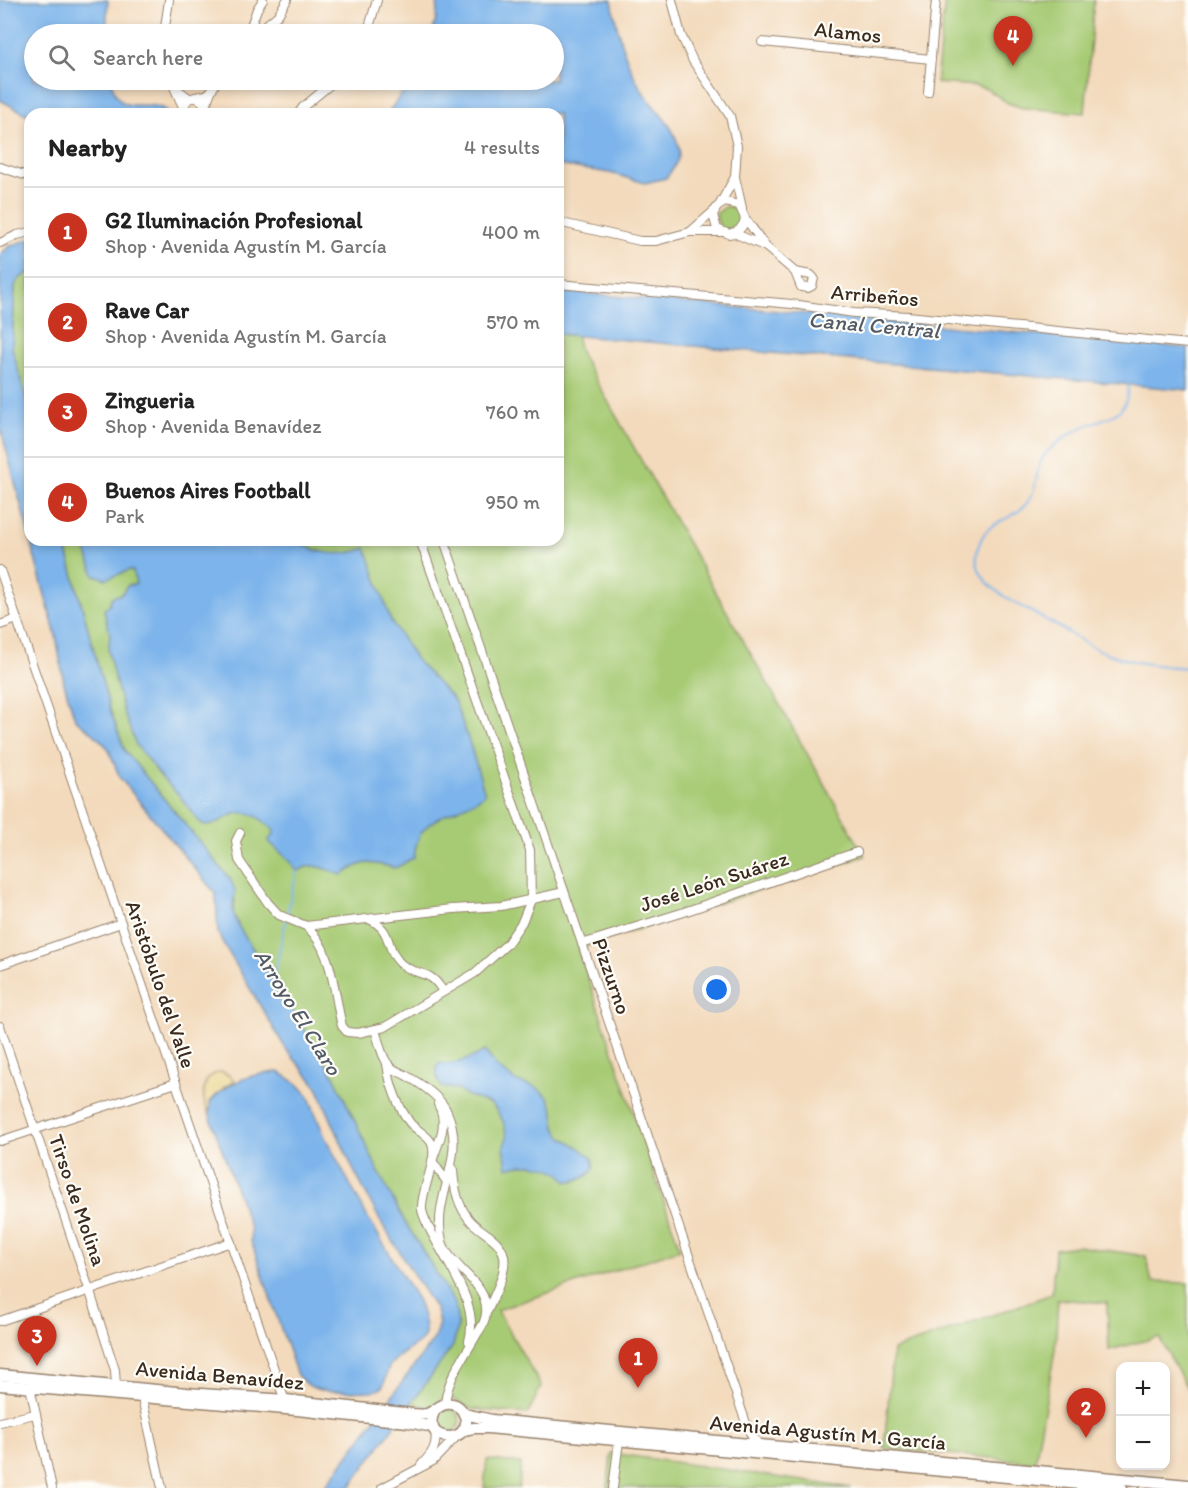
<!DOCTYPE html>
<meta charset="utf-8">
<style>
body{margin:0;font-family:Itim,sans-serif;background:#f6f6f6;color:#222}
.controls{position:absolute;right:18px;bottom:18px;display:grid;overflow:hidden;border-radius:12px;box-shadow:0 3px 9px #0003}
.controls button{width:54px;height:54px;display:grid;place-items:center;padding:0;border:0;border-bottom:2px solid #e0e0e0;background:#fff;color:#222;font:30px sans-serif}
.you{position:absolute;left:717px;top:990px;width:21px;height:21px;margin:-15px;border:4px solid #fff;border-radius:50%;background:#1a73e8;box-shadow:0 0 0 9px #1a73e833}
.badge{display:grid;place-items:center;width:39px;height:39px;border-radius:50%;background:#c8321e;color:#fff;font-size:20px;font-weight:700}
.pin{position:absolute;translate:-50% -50px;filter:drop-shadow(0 2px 3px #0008)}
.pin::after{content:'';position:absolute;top:32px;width:21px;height:18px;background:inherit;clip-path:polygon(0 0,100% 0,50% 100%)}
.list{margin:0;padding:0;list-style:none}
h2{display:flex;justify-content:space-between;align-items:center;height:78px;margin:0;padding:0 24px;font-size:26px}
h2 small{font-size:20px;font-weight:400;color:#767676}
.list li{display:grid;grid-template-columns:39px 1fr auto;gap:18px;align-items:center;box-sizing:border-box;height:90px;padding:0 24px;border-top:2px solid #e0e0e0}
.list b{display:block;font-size:22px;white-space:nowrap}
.list p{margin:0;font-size:20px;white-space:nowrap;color:#767676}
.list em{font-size:20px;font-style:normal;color:#767676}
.icon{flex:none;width:33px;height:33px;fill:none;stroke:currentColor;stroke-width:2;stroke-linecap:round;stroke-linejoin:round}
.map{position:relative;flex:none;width:1188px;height:1488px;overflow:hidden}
.search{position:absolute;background:#fff;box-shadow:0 3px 9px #0003;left:24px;top:24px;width:540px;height:66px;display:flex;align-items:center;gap:15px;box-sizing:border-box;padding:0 21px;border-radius:33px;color:#767676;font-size:22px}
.panel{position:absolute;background:#fff;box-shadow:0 3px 9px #0003;left:24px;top:108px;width:540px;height:438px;border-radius:18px}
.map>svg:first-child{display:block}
</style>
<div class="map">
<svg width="1188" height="1488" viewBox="0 0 1188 1488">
<rect width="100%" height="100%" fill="#fdfcf7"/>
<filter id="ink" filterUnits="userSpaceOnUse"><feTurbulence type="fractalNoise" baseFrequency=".0167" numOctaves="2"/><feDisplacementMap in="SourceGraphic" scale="12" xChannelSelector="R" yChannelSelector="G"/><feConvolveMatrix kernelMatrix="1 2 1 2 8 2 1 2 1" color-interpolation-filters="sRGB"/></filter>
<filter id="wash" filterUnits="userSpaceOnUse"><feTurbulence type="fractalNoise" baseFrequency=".008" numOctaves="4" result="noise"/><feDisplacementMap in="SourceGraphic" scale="24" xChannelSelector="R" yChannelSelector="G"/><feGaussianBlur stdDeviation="1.35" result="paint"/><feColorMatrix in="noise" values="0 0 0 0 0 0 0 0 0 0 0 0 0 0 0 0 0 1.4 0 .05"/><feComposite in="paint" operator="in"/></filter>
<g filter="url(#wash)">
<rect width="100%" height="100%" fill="#f3dabc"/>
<g fill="#a7cb75" stroke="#717a4a" stroke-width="1.5">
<path d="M 945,0 L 1094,0 L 1085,113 L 1023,108 L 1008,103 L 987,89 L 976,86 L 936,83 Z"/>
<path d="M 726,206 L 738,209 L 743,218 L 737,230 L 720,229 L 716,214 Z"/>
<path d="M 30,271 L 30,413 L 12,348 L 15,286 L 18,280 Z"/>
<path d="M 558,334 L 576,335 L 580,352 L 865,856 L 578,949 L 680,1249 L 497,1310 L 541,1386 L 528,1414 L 471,1409 L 453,1399 L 443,1399 L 430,1407 L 411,1403 L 453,1346 L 458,1325 L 455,1304 L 405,1222 L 380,1175 L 333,1074 L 240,929 L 233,913 L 235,900 L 125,751 L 110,710 L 64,540 L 558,540 Z"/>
<path d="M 1077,1246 L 1146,1256 L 1152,1282 L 1188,1283 L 1188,1390 L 1159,1337 L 1109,1350 L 1107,1303 L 1058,1299 L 1055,1350 L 1035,1462 L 884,1448 L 893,1350 L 1052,1294 L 1055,1249 Z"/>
<circle cx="448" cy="1421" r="12"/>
<path d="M 611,1453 L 851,1488 L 608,1488 Z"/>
<path d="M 487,1460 L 521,1463 L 519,1488 L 484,1488 Z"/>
</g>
<path fill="#eeda9e" stroke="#94825e" stroke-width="1.5" d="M 221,1072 L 229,1075 L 235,1081 L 224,1087 L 209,1108 L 210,1115 C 201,1101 199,1076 221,1072 Z"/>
<g fill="#7bb4eb" stroke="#5b6f84" stroke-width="1.5">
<path d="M 0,0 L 108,0 L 106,34 L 34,34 L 34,80 L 111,80 C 120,122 144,95 167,111 L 168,114 L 30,114 L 30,116 L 0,100 Z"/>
<path d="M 438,0 L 612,0 C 617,32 627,68 645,95 C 658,113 676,127 679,150 C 680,160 672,170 666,178 L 645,183 L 610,173 L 558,165 L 558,114 L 387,114 L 412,80 L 554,80 L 554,34 L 432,34 L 436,19 Z"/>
<path d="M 30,239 L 30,271 L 18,280 L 15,286 L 12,348 L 30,413 L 30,539 L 0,426 L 0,255 L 10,246 Z"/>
<path d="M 558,291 L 1188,348 L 1188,390 L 558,334 Z"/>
<path d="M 30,540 L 64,540 L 110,710 L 125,751 L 230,879 C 239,896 233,893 233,909 C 233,916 237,923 240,929 L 333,1074 L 380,1175 L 405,1222 L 455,1304 L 458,1325 L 453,1346 L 349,1488 L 324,1488 L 434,1339 L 439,1323 L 436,1310 L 382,1224 L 353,1169 L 316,1085 L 286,1049 L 223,943 L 218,933 L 216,894 L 120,778 L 108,748 L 93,733 L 75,719 L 64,683 L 56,636 Z"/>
<path d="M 83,540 L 294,540 C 318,554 340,558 366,548 L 391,621 L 417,661 L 454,700 L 469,741 L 485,794 C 468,810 432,813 420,835 C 416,842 415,850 414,858 C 407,860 403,865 397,867 C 391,869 393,867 387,866 C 365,861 361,862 342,875 C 327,870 312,860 299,871 L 296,870 L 290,861 L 268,841 L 274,834 L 273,829 C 231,790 224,835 200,823 L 178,794 L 162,778 L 136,745 L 124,713 L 113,672 L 108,650 L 110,635 L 104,610 L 109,605 L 112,597 L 122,594 L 127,586 L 136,584 L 133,571 L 130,570 L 106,579 L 94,575 Z"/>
<path d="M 485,1051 L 497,1067 L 517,1082 L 536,1087 L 549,1098 L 554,1112 L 555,1127 L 562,1137 L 580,1148 L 592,1158 L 594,1168 C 588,1178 577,1181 567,1181 C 556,1164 525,1162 507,1168 L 504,1146 L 507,1137 L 503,1121 L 495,1108 L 491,1104 L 465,1095 L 457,1089 L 442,1087 C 437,1080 434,1070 439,1063 C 454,1066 473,1058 485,1051 Z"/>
<path d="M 279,1072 L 298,1084 L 308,1095 L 324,1135 L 368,1218 L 418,1301 C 436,1352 418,1335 391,1364 C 385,1370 388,1383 380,1389 C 375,1393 328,1391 320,1390 C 311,1388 303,1382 297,1375 L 251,1241 L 250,1228 L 210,1116 L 210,1102 C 227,1082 253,1073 279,1072 Z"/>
</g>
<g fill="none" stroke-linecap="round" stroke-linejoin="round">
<g stroke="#7bb4eb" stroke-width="2">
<path d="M 1128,385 C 1128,419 1106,416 1083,427 C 1071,433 1059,441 1049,450 C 1033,464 1040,488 1027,503 C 1009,525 984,517 977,552 C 971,588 1028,609 1052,623 C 1072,634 1090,648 1112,655 C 1136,664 1163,666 1188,668"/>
<path d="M 287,914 L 297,871"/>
<path d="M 272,985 L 286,920"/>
</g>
</g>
</g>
<g filter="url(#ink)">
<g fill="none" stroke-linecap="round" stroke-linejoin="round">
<defs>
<g id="minor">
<path d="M 672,0 L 681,35 L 693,61 L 730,116 L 737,146 L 735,177"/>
<path d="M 164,34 L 169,0"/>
<path d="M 248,34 L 257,9 L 263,0"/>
<path d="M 255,34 L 278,15 L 287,0"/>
<path d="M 367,34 L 377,0"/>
<path d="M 762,42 L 931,59"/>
<path d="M 211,91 L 218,80"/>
<path d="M 928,92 L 936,0"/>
<path d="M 195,97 L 206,95 L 211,91 L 205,107"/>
<path d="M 184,109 L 174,87 L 189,98"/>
<path d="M 186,114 C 180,99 196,91 205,105 L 203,114"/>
<path d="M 298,114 L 303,107 L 336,80"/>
<path d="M 0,167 L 30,177"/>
<path d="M 720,204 L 735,177 L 742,208"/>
<path d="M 714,211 L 690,232 L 721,232"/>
<path d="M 558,222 L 640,241 L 656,241 L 690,232"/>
<path d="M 734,233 L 766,247 L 745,218 L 739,205 L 725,202 L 717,207 L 713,215 L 717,229 L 729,234 C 739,232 744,227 745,218"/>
<path d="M 0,243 L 17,235 L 30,232"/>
<path d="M 766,247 L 795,272"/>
<path d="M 795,272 L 811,275 L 814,278 L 812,286 L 808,288 L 801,287 Z"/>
<path d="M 558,284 L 792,304 L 854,313 L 908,316 L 1188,344"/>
<path d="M 444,540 L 746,1423 L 751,1435 L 760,1446"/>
<path d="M 0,570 L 286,1404"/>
<path d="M 0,625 L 17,619"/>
<path d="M 240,833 L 236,841 L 239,860 L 268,903 L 279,915 L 306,926 L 453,909 L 501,906 L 564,892"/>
<path d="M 369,919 C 394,931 384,947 400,963 C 408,971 421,972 430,977 C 436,980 439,986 443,991"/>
<path d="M 306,926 C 333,949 334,994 342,1026 L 347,1032 L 358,1033 L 385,1027 L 475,973 L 507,944 L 522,922 L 531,900 L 530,850 L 420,540"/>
<path d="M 582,944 L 681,913 L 857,852"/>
<path d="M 0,965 L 121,923"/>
<path d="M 0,1026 L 89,1289 L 115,1370 L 116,1386"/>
<path d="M 375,1030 C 379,1041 381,1056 388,1064 C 393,1071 401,1072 407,1076 C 421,1084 441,1097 447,1112 C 468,1158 431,1197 442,1241 C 449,1268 489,1282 486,1313 C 486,1321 481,1328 477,1334 C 465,1356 447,1378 445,1404"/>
<path d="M 387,1064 C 390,1086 397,1105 410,1123 C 416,1130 426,1134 431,1142 C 440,1157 420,1191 422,1210 C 424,1220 430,1230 435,1239 C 451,1270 479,1305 469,1341"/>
<path d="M 438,1104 C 449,1124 439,1141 432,1161 L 447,1182"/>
<path d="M 0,1141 L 176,1083"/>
<path d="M 453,1170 C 454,1187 458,1206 469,1219 C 480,1233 500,1237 504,1256 C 507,1273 494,1295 488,1310"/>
<path d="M 0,1321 L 231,1242"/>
<path d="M 30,1387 L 52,1488"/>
<path d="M 142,1398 L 162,1488"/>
<path d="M 0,1422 L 35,1414"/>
<path d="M 421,1465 C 431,1455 438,1446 435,1431"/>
<path d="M 382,1488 L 433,1461 L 459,1434"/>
<path d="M 613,1488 L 619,1441"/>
</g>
<g id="major">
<path d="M 0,1375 L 187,1393 L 286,1400 L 413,1414 C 417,1414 422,1415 427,1414 C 436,1411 441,1402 452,1404 C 458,1405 463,1410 465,1416 C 474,1446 417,1443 435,1410"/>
<path d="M 0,1385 L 297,1410 L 408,1422 L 433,1427"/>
<path d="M 464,1414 L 492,1420 L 1188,1485"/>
<path d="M 463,1430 L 474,1428 L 488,1428 L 1122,1488"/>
</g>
</defs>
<use href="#minor" stroke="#97826d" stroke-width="10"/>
<use href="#major" stroke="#97826d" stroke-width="13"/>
<use href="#minor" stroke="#fff" stroke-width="8"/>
<use href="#major" stroke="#fff" stroke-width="10"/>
</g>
</g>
<g text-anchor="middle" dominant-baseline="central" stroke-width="4.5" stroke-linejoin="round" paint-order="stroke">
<g font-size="21" fill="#3b2a1e" stroke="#fdfcf7">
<text transform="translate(848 32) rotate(6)">Alamos</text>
<text transform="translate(875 295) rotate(5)">Arribeños</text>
<text transform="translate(714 881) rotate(-18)">José León Suárez</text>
<text transform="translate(612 976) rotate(71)">Pizzurno</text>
<text transform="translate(161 984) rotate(71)">Aristóbulo del Valle</text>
<text transform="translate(78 1200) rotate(71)">Tirso de Molina</text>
<text transform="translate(220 1375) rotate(5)">Avenida Benavídez</text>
<text transform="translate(828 1432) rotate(5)">Avenida Agustín M. García</text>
</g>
<g font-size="22" font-style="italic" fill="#515a66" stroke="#fdfcf7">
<text transform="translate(874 325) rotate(5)">Canal Central</text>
<text transform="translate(298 1012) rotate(58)">Arroyo El Claro</text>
</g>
</g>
</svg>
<div class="controls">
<button>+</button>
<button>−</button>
</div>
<div class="you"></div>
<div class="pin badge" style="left:638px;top:1388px">1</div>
<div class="pin badge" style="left:1086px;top:1438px">2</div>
<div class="pin badge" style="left:37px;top:1366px">3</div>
<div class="pin badge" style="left:1013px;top:66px">4</div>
<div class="search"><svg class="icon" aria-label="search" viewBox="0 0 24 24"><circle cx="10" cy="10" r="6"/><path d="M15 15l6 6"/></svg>Search here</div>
<section class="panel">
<h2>Nearby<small>4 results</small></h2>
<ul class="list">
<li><span class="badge">1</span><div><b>G2 Iluminación Profesional</b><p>Shop · Avenida Agustín M. García</p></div><em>400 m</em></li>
<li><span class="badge">2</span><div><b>Rave Car</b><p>Shop · Avenida Agustín M. García</p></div><em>570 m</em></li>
<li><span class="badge">3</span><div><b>Zingueria</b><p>Shop · Avenida Benavídez</p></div><em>760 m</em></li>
<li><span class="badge">4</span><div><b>Buenos Aires Football</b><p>Park</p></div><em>950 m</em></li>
</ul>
</section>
</div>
